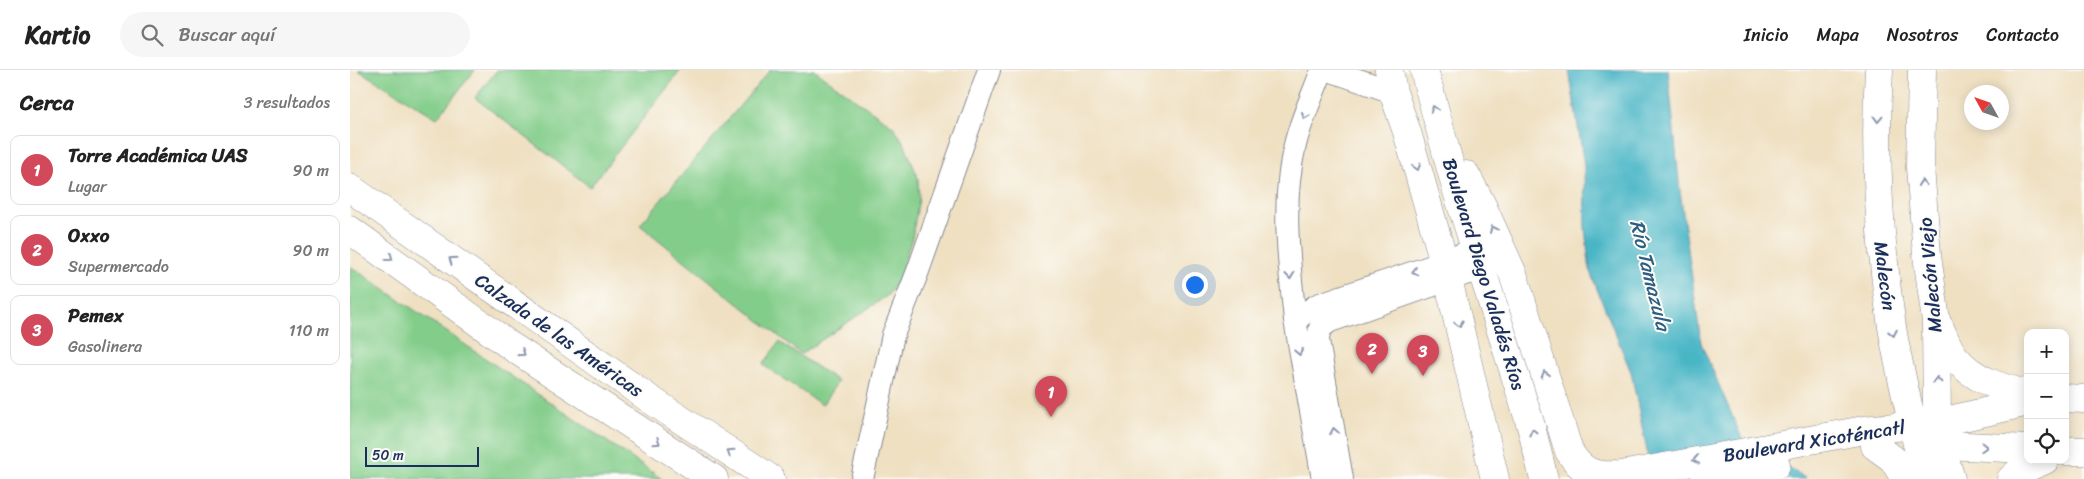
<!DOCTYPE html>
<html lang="es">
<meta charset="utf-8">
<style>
body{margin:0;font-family:Sriracha,sans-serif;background:#f6f6f6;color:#222}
.controls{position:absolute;right:15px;bottom:15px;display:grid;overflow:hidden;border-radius:10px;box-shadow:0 2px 12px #0003}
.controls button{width:45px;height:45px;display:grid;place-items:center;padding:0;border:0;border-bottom:1px solid #e0e0e0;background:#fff;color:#222;font:25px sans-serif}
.compass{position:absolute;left:1614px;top:15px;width:45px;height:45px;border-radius:50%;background:#fff;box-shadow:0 2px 12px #0003;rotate:310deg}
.scale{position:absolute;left:15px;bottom:12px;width:114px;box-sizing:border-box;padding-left:5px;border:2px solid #1b2f5e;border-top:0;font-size:14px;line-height:18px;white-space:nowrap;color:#1b2f5e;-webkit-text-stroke:4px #fdfcf7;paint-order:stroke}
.you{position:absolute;left:844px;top:214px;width:18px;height:18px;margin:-12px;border:4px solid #fff;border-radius:50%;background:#1a73e8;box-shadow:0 0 0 8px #1a73e833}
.badge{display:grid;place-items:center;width:32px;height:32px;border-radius:50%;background:#d1495b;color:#fff;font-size:16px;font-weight:700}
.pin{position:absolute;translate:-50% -41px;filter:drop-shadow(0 1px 2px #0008)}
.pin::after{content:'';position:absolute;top:26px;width:18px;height:15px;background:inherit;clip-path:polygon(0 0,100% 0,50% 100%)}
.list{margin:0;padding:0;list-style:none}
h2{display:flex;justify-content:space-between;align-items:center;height:65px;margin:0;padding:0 20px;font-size:21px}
h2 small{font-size:16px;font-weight:400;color:#767676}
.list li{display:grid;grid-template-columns:32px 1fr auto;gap:15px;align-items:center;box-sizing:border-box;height:70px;margin:0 10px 10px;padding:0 10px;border:1px solid #e0e0e0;border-radius:10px}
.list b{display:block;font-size:19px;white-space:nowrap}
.list p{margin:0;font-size:16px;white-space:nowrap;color:#767676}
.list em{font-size:16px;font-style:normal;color:#767676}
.icon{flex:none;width:28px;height:28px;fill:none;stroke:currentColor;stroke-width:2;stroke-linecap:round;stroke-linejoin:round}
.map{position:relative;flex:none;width:1734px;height:409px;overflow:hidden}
header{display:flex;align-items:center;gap:30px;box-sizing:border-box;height:70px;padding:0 25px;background:#fff;border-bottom:1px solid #e0e0e0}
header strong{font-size:24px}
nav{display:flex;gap:28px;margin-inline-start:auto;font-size:18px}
.search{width:350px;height:45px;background:#f6f6f6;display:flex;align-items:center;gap:12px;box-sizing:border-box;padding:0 18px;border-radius:28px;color:#767676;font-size:19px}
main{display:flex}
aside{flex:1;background:#fff}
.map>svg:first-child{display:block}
</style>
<header>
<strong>Kartio</strong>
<div class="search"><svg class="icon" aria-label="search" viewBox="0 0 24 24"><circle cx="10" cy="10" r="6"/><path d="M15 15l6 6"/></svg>Buscar aquí</div>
<nav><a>Inicio</a><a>Mapa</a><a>Nosotros</a><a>Contacto</a></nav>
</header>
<main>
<aside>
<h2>Cerca<small>3 resultados</small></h2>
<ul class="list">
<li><span class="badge">1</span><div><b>Torre Académica UAS</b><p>Lugar</p></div><em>90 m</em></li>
<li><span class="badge">2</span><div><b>Oxxo</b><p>Supermercado</p></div><em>90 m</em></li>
<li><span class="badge">3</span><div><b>Pemex</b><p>Gasolinera</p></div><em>110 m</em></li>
</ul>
</aside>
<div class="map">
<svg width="1734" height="409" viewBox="0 0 1734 409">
<rect width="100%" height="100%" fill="#fdfcf7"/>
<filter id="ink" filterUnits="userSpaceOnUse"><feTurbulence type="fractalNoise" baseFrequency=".02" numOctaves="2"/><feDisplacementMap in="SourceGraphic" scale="10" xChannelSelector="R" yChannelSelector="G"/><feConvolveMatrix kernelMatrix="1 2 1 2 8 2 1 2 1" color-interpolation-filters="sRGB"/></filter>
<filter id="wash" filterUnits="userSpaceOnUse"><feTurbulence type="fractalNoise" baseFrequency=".0096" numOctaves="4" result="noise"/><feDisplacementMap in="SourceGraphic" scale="20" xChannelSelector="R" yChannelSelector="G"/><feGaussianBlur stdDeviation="1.12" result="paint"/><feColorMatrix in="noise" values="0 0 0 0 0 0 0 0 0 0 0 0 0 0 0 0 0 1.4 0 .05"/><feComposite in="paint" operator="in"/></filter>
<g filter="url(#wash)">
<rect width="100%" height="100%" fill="#efe0c2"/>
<g fill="#83cd8a" stroke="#4f7e74">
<path d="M 8,0 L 125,0 L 87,48 Z"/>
<path d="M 147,0 L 331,0 L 240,117 L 125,28 Z"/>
<path d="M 420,0 L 464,0 L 544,57 L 555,75 L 568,108 L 569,128 L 562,168 L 549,208 L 538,225 L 451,284 L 290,155 Z"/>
<path d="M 0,196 L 312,409 L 0,409 Z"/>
<path d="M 429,272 L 488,311 L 472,335 L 413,295 Z"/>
</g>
<path fill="#4ab6c6" stroke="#327292" d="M 1219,0 L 1318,0 L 1330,121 L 1351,273 L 1393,371 L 1457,409 L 1295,409 L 1299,391 L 1281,302 L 1240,202 L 1235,158 L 1234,95 Z"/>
</g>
<g filter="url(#ink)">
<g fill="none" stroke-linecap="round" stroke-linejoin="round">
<defs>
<g id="minor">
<path d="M 979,0 L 1043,22"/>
<path d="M 945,250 C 939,192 931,132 945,75 C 951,49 963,25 972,0"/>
<path d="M 512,409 L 543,265 L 568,201 L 639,0"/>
<path d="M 973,409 L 945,250 L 967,235 L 1094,192 L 1126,178"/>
<path d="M 992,409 L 969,277 L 968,269 L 970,258 L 980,251 L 1132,198"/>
</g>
<g id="major">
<path d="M 1039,0 L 1043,22 L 1057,62 L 1094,192 L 1145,409"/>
<path d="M 1074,0 L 1106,118 L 1181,356 L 1194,409"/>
<path d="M 1529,0 C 1524,86 1529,171 1542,257 C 1550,308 1565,358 1574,409"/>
<path d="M 1572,0 L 1570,97 L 1577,185 L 1586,251 L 1587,353 L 1591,376 L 1601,409"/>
<path d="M 1116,105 L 1131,133 L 1163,204 L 1219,381 C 1230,400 1243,407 1264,405"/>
<path d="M 0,118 L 301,330 L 421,409"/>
<path d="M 0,160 L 162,277 L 364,409"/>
<path d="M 1589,256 C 1594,266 1598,279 1605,287 C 1623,310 1651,318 1678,324"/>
<path d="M 1715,328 L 1734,329"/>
<path d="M 1574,374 L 1678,379"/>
<path d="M 1525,376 L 1543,389 L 1555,409"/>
<path d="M 1715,381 L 1734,381"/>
<path d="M 1250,409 L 1514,360 L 1587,353 L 1678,332"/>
<path d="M 1355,409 L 1426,395"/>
<path d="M 1661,409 L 1671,400 L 1695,390"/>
</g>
</defs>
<use href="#minor" stroke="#858890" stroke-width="24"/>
<use href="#major" stroke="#858890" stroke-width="29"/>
<use href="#minor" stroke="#fff" stroke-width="22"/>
<use href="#major" stroke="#fff" stroke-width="28"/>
</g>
<defs><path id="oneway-chevron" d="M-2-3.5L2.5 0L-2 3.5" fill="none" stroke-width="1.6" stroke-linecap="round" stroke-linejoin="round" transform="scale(1.25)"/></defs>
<g stroke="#8d97ae">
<use href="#oneway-chevron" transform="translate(1084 39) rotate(-108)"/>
<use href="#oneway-chevron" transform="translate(955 46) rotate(112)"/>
<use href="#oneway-chevron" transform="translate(1528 49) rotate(92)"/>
<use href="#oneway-chevron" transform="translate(1067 97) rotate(75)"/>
<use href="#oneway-chevron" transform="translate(1572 113) rotate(-95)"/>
<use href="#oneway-chevron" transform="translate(1143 159) rotate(-114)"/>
<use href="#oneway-chevron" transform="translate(40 188) rotate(36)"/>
<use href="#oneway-chevron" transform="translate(102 190) rotate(-145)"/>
<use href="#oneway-chevron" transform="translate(1065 202) rotate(161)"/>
<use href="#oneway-chevron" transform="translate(940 206) rotate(84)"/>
<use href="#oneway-chevron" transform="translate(1109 254) rotate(77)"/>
<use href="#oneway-chevron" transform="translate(1543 263) rotate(79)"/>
<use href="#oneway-chevron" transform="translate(949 282) rotate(79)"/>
<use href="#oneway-chevron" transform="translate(172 283) rotate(33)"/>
<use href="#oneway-chevron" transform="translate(1195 304) rotate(-107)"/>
<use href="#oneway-chevron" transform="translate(1587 310) rotate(-91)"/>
<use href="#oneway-chevron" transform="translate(984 361) rotate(-100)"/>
<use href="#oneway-chevron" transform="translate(1183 362) rotate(-104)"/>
<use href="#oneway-chevron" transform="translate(307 372) rotate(33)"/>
<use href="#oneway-chevron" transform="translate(1634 377) rotate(2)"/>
<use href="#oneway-chevron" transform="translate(380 382) rotate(-146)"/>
<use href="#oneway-chevron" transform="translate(1346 390) rotate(170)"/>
</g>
</g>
<g text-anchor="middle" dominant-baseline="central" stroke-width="4" stroke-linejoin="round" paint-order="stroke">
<g font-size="19" fill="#1b2f5e" stroke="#fdfcf7">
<text transform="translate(1134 204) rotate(73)">Boulevard Diego Valadés Ríos</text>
<text transform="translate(1580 205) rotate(-95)">Malecón Viejo</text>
<text transform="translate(1535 206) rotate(83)">Malecón</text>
<text transform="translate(209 265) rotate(35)">Calzada de las Américas</text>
<text transform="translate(1464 371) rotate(-9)">Boulevard Xicoténcatl</text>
</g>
<g font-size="20" font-style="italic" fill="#2b5e82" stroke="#fdfcf7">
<text transform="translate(1300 205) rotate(76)">Río Tamazula</text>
</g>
</g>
</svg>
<div class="controls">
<button>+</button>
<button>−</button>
<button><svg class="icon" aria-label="locate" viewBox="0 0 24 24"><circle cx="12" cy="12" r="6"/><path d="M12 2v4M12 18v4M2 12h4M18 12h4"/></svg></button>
</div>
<svg class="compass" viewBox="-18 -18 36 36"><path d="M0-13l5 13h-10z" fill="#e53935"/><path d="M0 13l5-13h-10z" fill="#767676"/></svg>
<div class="scale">50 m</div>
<div class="you"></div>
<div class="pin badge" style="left:701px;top:347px">1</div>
<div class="pin badge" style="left:1022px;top:304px">2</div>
<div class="pin badge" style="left:1073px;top:306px">3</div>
</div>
</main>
